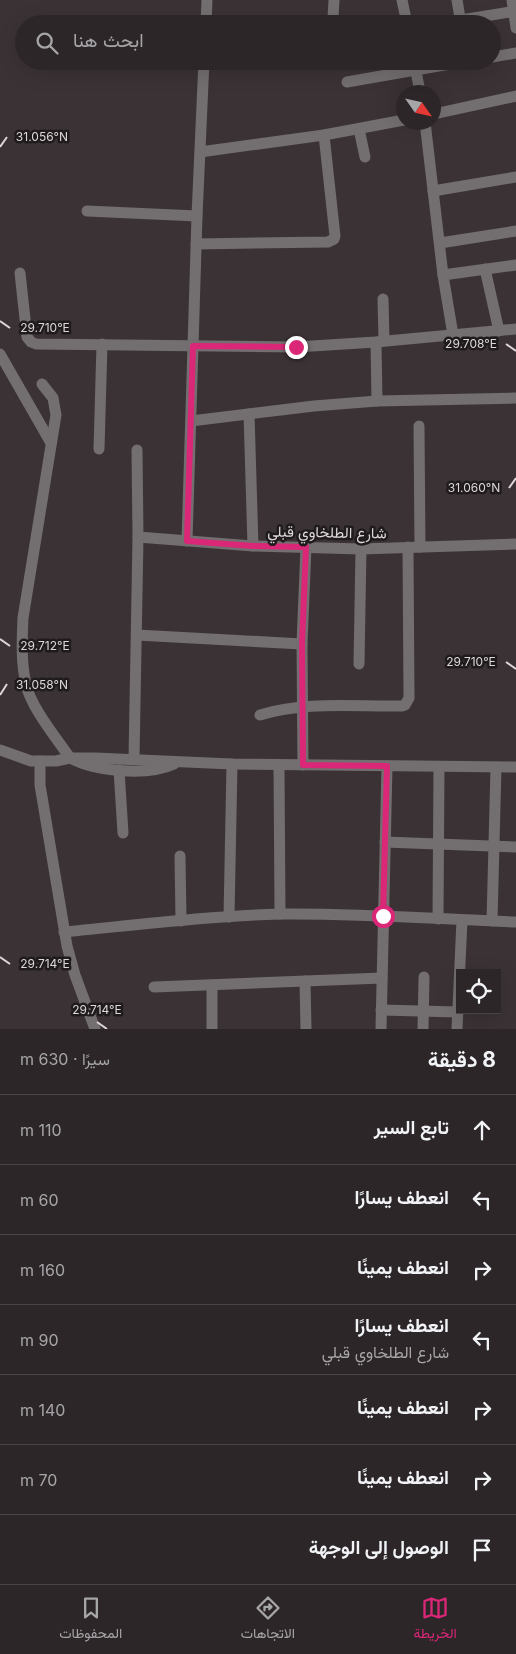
<!DOCTYPE html>
<html lang="ar">
<meta charset="utf-8">
<style>
body{margin:0;font-family:Inter,Vazirmatn,sans-serif;background:#342e30;color:#f1f3f6;direction:rtl}
.controls{position:absolute;right:15px;bottom:15px;display:grid;overflow:hidden;border-radius:0px;box-shadow:0 5px 20px #0002}
.controls button{width:45px;height:45px;display:grid;place-items:center;padding:0;border:0;border-bottom:1px solid #484345;background:#2c2628;color:#f1f3f6;font:25px sans-serif}
.compass{position:absolute;left:396px;top:85px;width:45px;height:45px;border-radius:50%;background:#2c2628;box-shadow:0 5px 20px #0002;rotate:124deg}
.stop{position:absolute;width:15px;height:15px;margin:-11px;border:4px solid #db2777;border-radius:50%;background:#fff}
.stop.end{background:#db2777;border-color:#fff;box-shadow:0 1px 5px #0008}
.list{margin:0;padding:0;list-style:none}
h2{display:flex;justify-content:space-between;align-items:center;height:65px;margin:0;padding:0 20px;font-size:21px}
h2 small{font-size:16px;font-weight:400;color:#a6a5a8}
.list li{display:grid;grid-template-columns:32px 1fr auto;gap:15px;align-items:center;box-sizing:border-box;height:70px;padding:0 20px;border-top:1px solid #484345}
.list b{display:block;font-size:19px;white-space:nowrap}
.list p{margin:0;font-size:16px;white-space:nowrap;color:#a6a5a8}
.list em{font-size:16px;font-style:normal;color:#a6a5a8}
.icon{flex:none;width:28px;height:28px;fill:none;stroke:currentColor;stroke-width:2;stroke-linecap:round;stroke-linejoin:round}
.map{position:relative;flex:none;width:516px;height:1029px;overflow:hidden;direction:ltr}
.search{position:absolute;background:#2c2628;box-shadow:0 5px 20px #0002;left:15px;right:15px;top:15px;height:55px;display:flex;align-items:center;gap:12px;box-sizing:border-box;padding:0 18px;border-radius:28px;color:#a6a5a8;font-size:19px}
.sheet{height:555px;background:#2c2628}
nav{display:flex;justify-content:space-around;align-items:center;box-sizing:border-box;height:70px;border-top:1px solid #484345;background:#2c2628;font-size:14px;color:#a6a5a8}
nav a{display:grid;justify-items:center;gap:2px}
nav .on{color:#db2777}
.map>svg:first-child{display:block}
</style>
<div class="map">
<svg width="516" height="1029" viewBox="0 0 516 1029">
<rect width="100%" height="100%" fill="#3b3236"/>
<g fill="none" stroke-linecap="round" stroke-linejoin="round">
<g stroke="#736e70" stroke-width="11">
<path d="M 402,0 L 407,24"/>
<path d="M 457,0 L 461,24"/>
<path d="M 512,0 L 516,28"/>
<path d="M 333,18 L 334,0"/>
<path d="M 206,24 L 207,0"/>
<path d="M 436,24 L 516,11"/>
<path d="M 492,57 L 516,53"/>
<path d="M 414,61 L 420,92"/>
<path d="M 347,82 L 467,61"/>
<path d="M 434,114 L 516,96"/>
<path d="M 425,122 L 443,275 L 453,335"/>
<path d="M 359,129 L 365,157"/>
<path d="M 200,152 L 324,135 L 404,120"/>
<path d="M 433,191 L 516,177"/>
<path d="M 87,211 L 197,216"/>
<path d="M 440,243 L 516,231"/>
<path d="M 196,244 L 328,242 L 334,239 L 335,236 L 324,135"/>
<path d="M 485,269 L 499,331"/>
<path d="M 20,273 L 27,337 L 31,342 L 36,344 L 296,347 L 376,342 L 516,329"/>
<path d="M 443,275 L 516,265"/>
<path d="M 383,299 L 384,341"/>
<path d="M 376,342 L 377,401"/>
<path d="M 0,354 L 51,443"/>
<path d="M 42,384 L 53,398 L 56,415 L 23,618 C 22,640 21,663 26,684 C 30,706 57,739 70,758 C 96,772 148,776 174,764"/>
<path d="M 249,414 L 253,546"/>
<path d="M 191,421 L 314,406 L 377,401 L 516,398"/>
<path d="M 419,426 L 420,547"/>
<path d="M 99,449 L 102,344"/>
<path d="M 138,537 L 253,546 L 361,549 L 516,544"/>
<path d="M 187,541 L 197,216 L 204,61"/>
<path d="M 137,635 L 302,644"/>
<path d="M 359,664 L 361,549"/>
<path d="M 260,715 C 305,701 355,707 402,706 L 405,705 L 409,698 L 408,547"/>
<path d="M 0,750 L 31,761 L 56,761 L 70,758 L 95,758 L 232,764 L 516,767"/>
<path d="M 134,759 L 138,537 L 137,450"/>
<path d="M 40,761 L 40,785 L 67,946 L 75,975 L 95,1029"/>
<path d="M 279,765 L 280,914"/>
<path d="M 303,765 L 302,644 L 306,547"/>
<path d="M 119,770 L 123,833"/>
<path d="M 385,842 L 516,847"/>
<path d="M 180,856 L 181,921"/>
<path d="M 229,917 L 232,764"/>
<path d="M 438,919 L 439,767"/>
<path d="M 492,921 L 496,767"/>
<path d="M 64,932 C 136,925 208,916 280,914 C 359,913 438,919 516,922"/>
<path d="M 305,981 L 306,1029"/>
<path d="M 154,987 L 382,978"/>
<path d="M 381,1010 L 458,1012"/>
<path d="M 212,1029 L 212,985"/>
<path d="M 381,1029 L 387,766"/>
<path d="M 423,1029 L 424,977"/>
<path d="M 457,1029 L 462,920"/>
</g>
</g>
<g fill="none" stroke-linecap="round" stroke-linejoin="round">
<path stroke="#db2777" stroke-width="6" d="M 296,347 L 193,346 L 187,541 L 253,546 L 306,547 L 302,644 L 303,765 L 387,766 L 383,916"/>
</g>
<path fill="none" stroke="#ddd7da" stroke-width="2" d="M 0,147 L 7,137M 0,321 L 10,328M 506,344 L 516,351M 509,488 L 516,478M 0,639 L 10,646M 506,662 L 516,669M 0,695 L 7,684M 0,957 L 10,964M 97,1022 L 107,1029"/>
<g text-anchor="middle" dominant-baseline="central" stroke-width="5" stroke-linejoin="round" paint-order="stroke">
<g font-size="15" fill="#ddd7da" stroke="#1f1b1d">
<text transform="translate(327 532) rotate(1)">شارع الطلخاوي قبلي</text>
</g>
</g>
<g font-size="12" text-anchor="middle" fill="#ddd7da" stroke="#1f1b1d" stroke-width="5" stroke-linejoin="round" paint-order="stroke">
<text x="42" y="141">31.056°N</text>
<text x="45" y="332">29.710°E</text>
<text x="471" y="348">29.708°E</text>
<text x="474" y="492">31.060°N</text>
<text x="45" y="650">29.712°E</text>
<text x="471" y="666">29.710°E</text>
<text x="42" y="689">31.058°N</text>
<text x="45" y="968">29.714°E</text>
<text x="97" y="1014">29.714°E</text>
</g>
</svg>
<div class="controls">
<button><svg class="icon" aria-label="locate" viewBox="0 0 24 24"><circle cx="12" cy="12" r="6"/><path d="M12 2v4M12 18v4M2 12h4M18 12h4"/></svg></button>
</div>
<svg class="compass" viewBox="-18 -18 36 36"><path d="M0-13l5 13h-10z" fill="#e53935"/><path d="M0 13l5-13h-10z" fill="#a6a5a8"/></svg>
<div class="stop" style="left:383px;top:916px"></div>
<div class="stop end" style="left:296px;top:347px"></div>
<div class="search"><svg class="icon" aria-label="search" viewBox="0 0 24 24"><circle cx="10" cy="10" r="6"/><path d="M15 15l6 6"/></svg>ابحث هنا</div>
</div>
<section class="sheet">
<h2>8 دقيقة<small>سيرًا · 630 m</small></h2>
<ul class="list">
<li><svg class="icon" aria-label="ahead" viewBox="0 0 24 24"><path d="M12 20V5M6 11l6-6 6 6"/></svg><div><b>تابع السير</b></div><em>110 m</em></li>
<li><svg class="icon" aria-label="left" viewBox="0 0 24 24"><path d="M17 20v-9H6M10 6l-5 5 5 5"/></svg><div><b>انعطف يسارًا</b></div><em>60 m</em></li>
<li><svg class="icon" aria-label="right" viewBox="0 0 24 24"><path d="M7 20v-9h11M14 6l5 5-5 5"/></svg><div><b>انعطف يمينًا</b></div><em>160 m</em></li>
<li><svg class="icon" aria-label="left" viewBox="0 0 24 24"><path d="M17 20v-9H6M10 6l-5 5 5 5"/></svg><div><b>انعطف يسارًا</b><p>شارع الطلخاوي قبلي</p></div><em>90 m</em></li>
<li><svg class="icon" aria-label="right" viewBox="0 0 24 24"><path d="M7 20v-9h11M14 6l5 5-5 5"/></svg><div><b>انعطف يمينًا</b></div><em>140 m</em></li>
<li><svg class="icon" aria-label="right" viewBox="0 0 24 24"><path d="M7 20v-9h11M14 6l5 5-5 5"/></svg><div><b>انعطف يمينًا</b></div><em>70 m</em></li>
<li><svg class="icon" aria-label="arrive" viewBox="0 0 24 24"><path d="M6 21V4h12l-3 4 3 4H6"/></svg><div><b>الوصول إلى الوجهة</b></div></li>
</ul>
</section>
<nav>
<a class="on"><svg class="icon" aria-label="map" viewBox="0 0 24 24"><path d="M3 6l6-2 6 2 6-2v14l-6 2-6-2-6 2zM9 4v14M15 6v14"/></svg>الخريطة</a>
<a><svg class="icon" aria-label="directions" viewBox="0 0 24 24"><path d="M12 3l9 9-9 9-9-9zM9 14v-3h6M13 9l2 2-2 2"/></svg>الاتجاهات</a>
<a><svg class="icon" aria-label="saved" viewBox="0 0 24 24"><path d="M7 4h10v16l-5-4-5 4z"/></svg>المحفوظات</a>
</nav>
